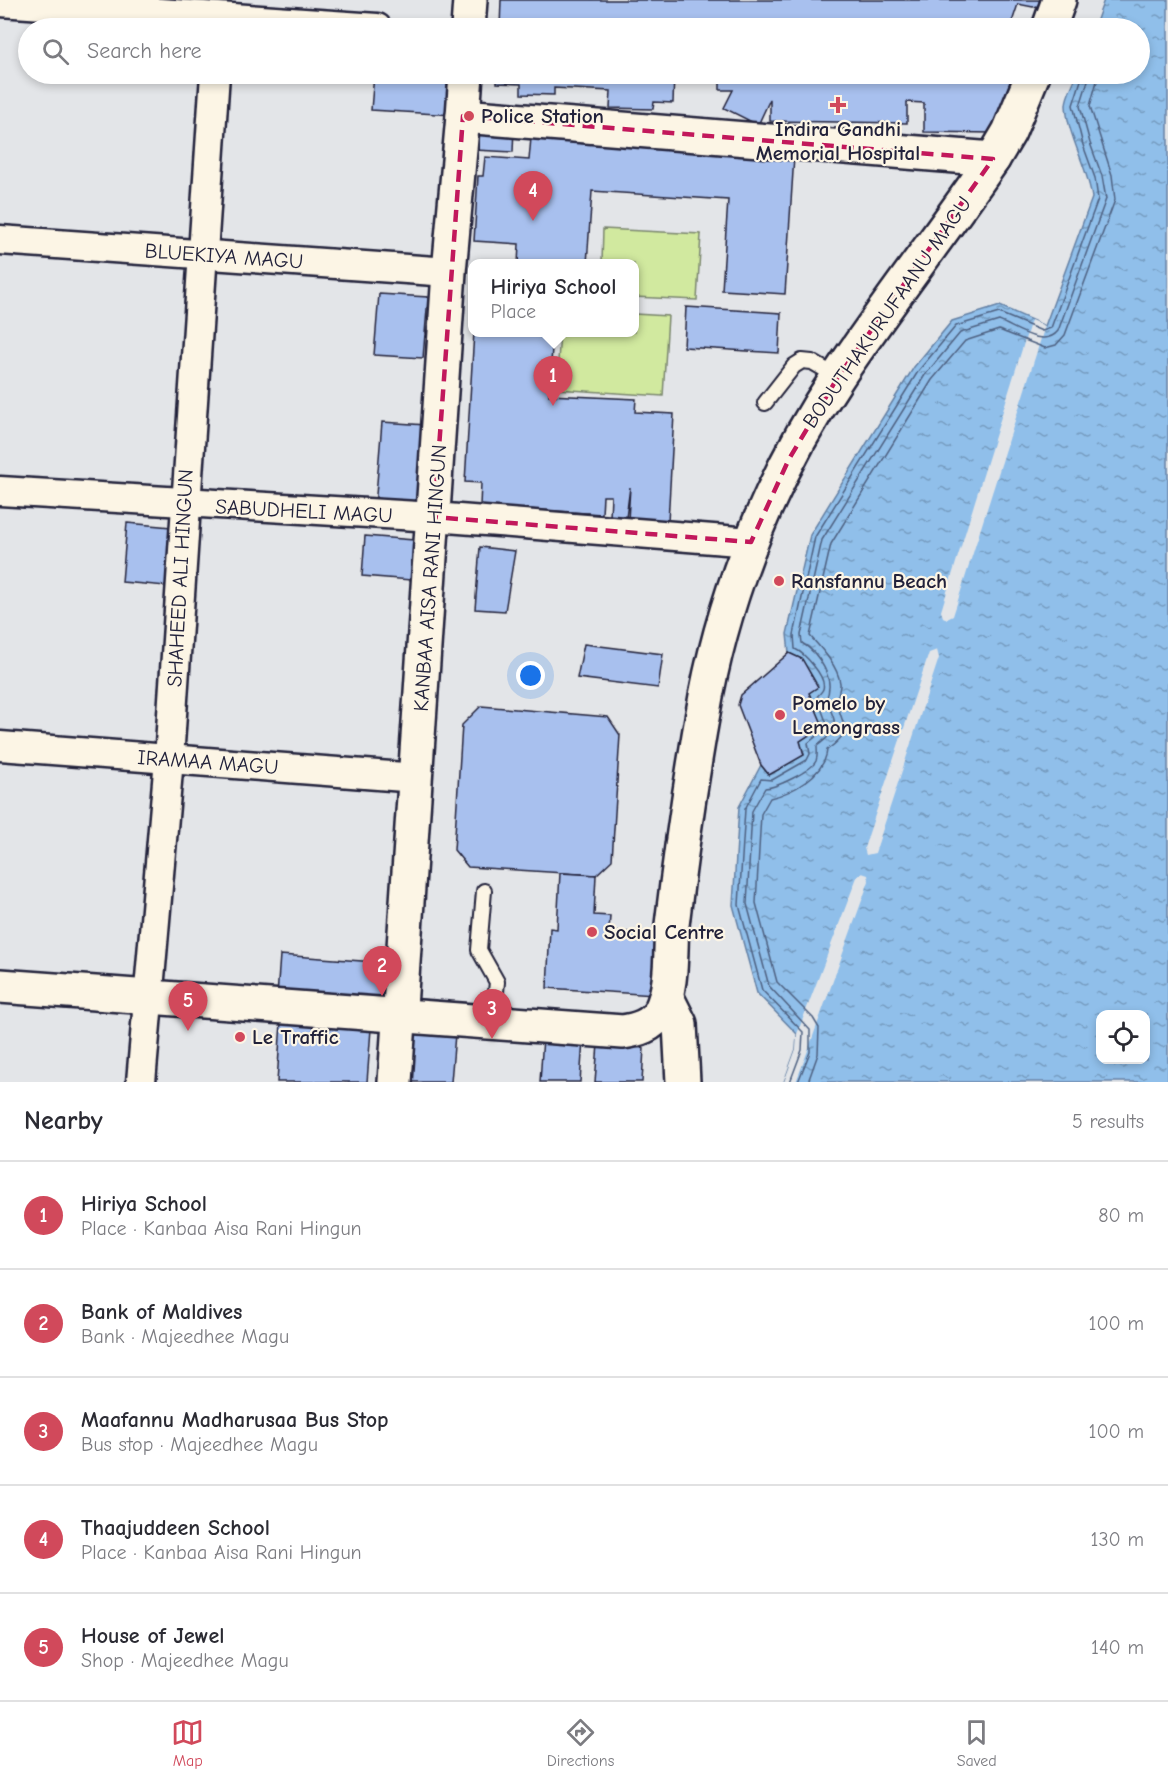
<!DOCTYPE html>
<meta charset="utf-8">
<style>
body{margin:0;font-family:"Comic Neue",sans-serif;background:#f2f2f3;color:#2b2b33}
.controls{position:absolute;right:18px;bottom:18px;display:grid;overflow:hidden;border-radius:12px;box-shadow:0 3px 9px #0003}
.controls button{width:54px;height:54px;display:grid;place-items:center;padding:0;border:0;border-bottom:2px solid #e1e1e2;background:#fff;color:#2b2b33;font:30px sans-serif}
.you{position:absolute;left:531px;top:676px;width:21px;height:21px;margin:-15px;border:4px solid #fff;border-radius:50%;background:#1a73e8;box-shadow:0 0 0 9px #1a73e833}
.badge{display:grid;place-items:center;width:39px;height:39px;border-radius:50%;background:#d1495b;color:#fff;font-size:20px;font-weight:700}
.pin{position:absolute;translate:-50% -50px;filter:drop-shadow(0 2px 3px #0008)}
.pin::after{content:'';position:absolute;top:32px;width:21px;height:18px;background:inherit;clip-path:polygon(0 0,100% 0,50% 100%)}
.popup{position:absolute;left:468px;top:259px;width:171px;height:78px;box-sizing:border-box;display:grid;place-content:center;border-radius:12px;background:#fff;filter:drop-shadow(0 2px 4px #0005);font-size:20px;white-space:nowrap;color:#7c7c81}
.popup b{font-size:22px;color:#2b2b33}
.popup::after{content:'';position:absolute;left:50%;top:100%;margin-left:-12px;border:12px solid transparent;border-top-color:#fff}
.list{margin:0;padding:0;list-style:none}
h2{display:flex;justify-content:space-between;align-items:center;height:78px;margin:0;padding:0 24px;font-size:26px}
h2 small{font-size:20px;font-weight:400;color:#7c7c81}
.list li{display:grid;grid-template-columns:39px 1fr auto;gap:18px;align-items:center;box-sizing:border-box;height:108px;padding:0 24px;border-top:2px solid #e1e1e2}
.list b{display:block;font-size:22px;white-space:nowrap}
.list p{margin:0;font-size:20px;white-space:nowrap;color:#7c7c81}
.list em{font-size:20px;font-style:normal;color:#7c7c81}
.icon{flex:none;width:33px;height:33px;fill:none;stroke:currentColor;stroke-width:2;stroke-linecap:round;stroke-linejoin:round}
.map{position:relative;flex:none;width:1168px;height:1082px;overflow:hidden}
.search{position:absolute;background:#fff;box-shadow:0 3px 9px #0003;left:18px;right:18px;top:18px;height:66px;display:flex;align-items:center;gap:15px;box-sizing:border-box;padding:0 21px;border-radius:33px;color:#7c7c81;font-size:22px}
.sheet{height:618px;background:#fff}
nav{display:flex;justify-content:space-around;align-items:center;box-sizing:border-box;height:84px;border-top:2px solid #e1e1e2;background:#fff;font-size:16px;color:#7c7c81}
nav a{display:grid;justify-items:center;gap:3px}
nav .on{color:#d1495b}
.map>svg:first-child{display:block}
</style>
<div class="map">
<svg width="1168" height="1082" viewBox="0 0 1168 1082">
<defs>
<pattern id="water-ripples" width="26" height="14" patternUnits="userSpaceOnUse" patternTransform="scale(1.5)"><rect width="26" height="14" fill="#90bfea"/><path d="M2 4q2-2 4 0t4 0M15 11q2-2 4 0t4 0" fill="none" stroke="#759bbf"/></pattern>
</defs>
<rect width="100%" height="100%" fill="#e3e5e8"/>
<filter id="ink" filterUnits="userSpaceOnUse"><feTurbulence type="fractalNoise" baseFrequency=".0167" numOctaves="2"/><feDisplacementMap in="SourceGraphic" scale="12" xChannelSelector="R" yChannelSelector="G"/><feConvolveMatrix kernelMatrix="1 2 1 2 8 2 1 2 1" color-interpolation-filters="sRGB"/></filter>
<g filter="url(#ink)">
<g fill="#d1e99f" stroke="#7a866d" stroke-width="1.5">
<path d="M 603,229 L 701,234 L 697,300 L 634,297 L 634,264 L 602,263 Z"/>
<path d="M 634,314 L 668,316 L 663,396 L 556,389 L 560,333 L 634,332 Z"/>
</g>
<path fill="url(#water-ripples)" stroke="#6480a4" stroke-width="1.5" fill-rule="evenodd" d="M 1104,0 L 1168,0 L 1168,1082 L 784,1082 L 796,1049 L 797,1034 L 757,993 L 733,905 L 739,807 L 761,765 L 769,775 L 804,755 L 800,741 L 822,726 L 809,693 L 818,686 L 802,659 L 789,653 L 787,634 L 810,535 L 914,367 L 952,321 L 1000,306 L 1045,326 L 1092,198 C 1088,168 1067,134 1066,105 C 1066,96 1074,83 1077,74 L 1140,74 L 1140,28 L 1094,28 ZM 1100,1014 L 1146,1014 L 1146,1060 L 1100,1060 Z"/>
<g fill="#e3e5e8">
<path d="M 1031,320 L 1045,326 L 953,616 L 947,619 L 943,617 L 941,611 Z"/>
<path d="M 937,650 L 939,658 L 875,853 L 866,855 L 864,848 L 929,653 Z"/>
<path d="M 862,873 L 868,875 L 869,881 L 807,1053 L 796,1082 L 784,1082 L 796,1049 L 797,1034 L 857,877 Z"/>
</g>
<g fill="none" stroke-linecap="round" stroke-linejoin="round">
<g stroke="#4e6181" stroke-width="1.5">
<path d="M 790,1082 L 802,1050 L 803,1032 L 762,990 L 739,905 L 745,809 L 761,779 L 772,780 L 807,760 L 810,754 L 808,743 L 828,727 L 817,697 C 819,694 822,692 823,689 C 827,677 804,653 795,649 L 794,635 L 815,537 L 919,370 L 956,326 L 999,313 L 1042,331 L 1051,328 L 1098,199 L 1095,178 L 1083,145 L 1073,105 L 1083,74"/>
<path d="M 798,1082 L 810,1052 L 810,1030 L 769,986 L 747,904 L 752,811 L 765,788 C 776,788 811,771 816,761 C 818,756 817,751 817,746 C 841,728 837,726 826,699 C 836,680 819,653 802,643 L 801,635 L 822,540 L 925,375 L 960,333 L 999,321 C 1015,327 1044,349 1058,331 L 1106,199 L 1102,176 L 1090,143 L 1080,106 L 1090,74"/>
<path d="M 808,1082 L 818,1054 L 819,1028 L 813,1018 L 777,982 L 756,903 L 761,814 L 770,798 C 792,793 825,775 827,750 C 855,729 842,728 837,702 C 836,696 841,690 840,683 C 838,666 821,648 810,636 L 831,544 L 932,380 L 965,341 L 999,330 L 1045,348 L 1056,345 L 1065,335 L 1115,200 L 1112,175 L 1090,106 L 1099,74"/>
</g>
</g>
<g fill="#a8c0ee" stroke="#22223b" stroke-width="1.5">
<path d="M 501,0 L 1040,0 L 1038,6 L 1033,7 L 1018,4 L 1010,28 L 500,28 Z"/>
<path d="M 374,74 L 456,78 L 453,115 L 371,110 Z"/>
<path d="M 497,74 L 1012,74 L 1013,99 L 1006,120 L 994,122 L 994,133 L 924,132 L 924,103 L 907,102 L 907,123 L 770,121 L 770,99 L 758,125 L 724,108 L 733,90 L 720,90 L 720,81 L 679,80 L 679,74 L 674,74 L 673,103 L 654,102 L 653,109 L 610,108 L 611,91 L 554,88 L 554,95 L 521,94 L 521,84 L 497,83 Z"/>
<path d="M 477,125 L 514,127 L 513,152 L 475,150 Z"/>
<path d="M 531,138 L 794,156 L 785,294 L 722,290 L 728,200 L 592,191 L 587,264 L 518,264 L 519,244 L 474,241 L 478,176 L 483,176 L 485,157 L 529,160 Z"/>
<path d="M 379,294 L 428,297 L 423,358 L 374,355 Z"/>
<path d="M 686,307 L 781,313 L 779,353 L 684,347 Z"/>
<path d="M 474,332 L 553,332 L 549,395 L 636,399 L 635,412 L 674,414 L 668,522 L 628,520 L 630,487 L 626,518 L 610,517 L 611,496 L 603,496 L 602,514 L 480,506 L 481,483 L 465,482 Z"/>
<path d="M 382,422 L 426,425 L 420,510 L 375,507 Z"/>
<path d="M 127,523 L 171,527 L 166,586 L 122,582 Z"/>
<path d="M 365,536 L 414,540 L 411,580 L 362,576 Z"/>
<path d="M 480,547 L 515,551 L 505,611 L 475,609 Z"/>
<path d="M 584,644 L 663,654 L 658,688 L 577,678 Z"/>
<path d="M 789,653 L 802,659 L 818,687 L 809,693 L 823,726 L 800,741 L 804,755 L 769,775 L 761,765 L 738,705 L 741,695 Z"/>
<path d="M 481,706 L 608,717 L 620,735 L 612,860 L 596,875 L 468,867 L 454,850 L 462,725 Z"/>
<path d="M 560,873 L 596,875 L 594,915 L 610,916 L 609,931 L 658,934 L 655,995 L 547,988 L 550,928 L 557,929 Z"/>
<path d="M 280,955 L 389,963 L 386,1004 L 277,996 Z"/>
<path d="M 281,1022 L 371,1029 L 367,1082 L 277,1082 Z"/>
<path d="M 410,1031 L 455,1034 L 451,1082 L 407,1082 Z"/>
<path d="M 543,1037 L 583,1040 L 580,1082 L 540,1082 Z"/>
<path d="M 598,1044 L 644,1048 L 642,1082 L 595,1082 Z"/>
</g>
<g fill="none" stroke-linecap="round" stroke-linejoin="round">
<defs>
<g id="service">
<path d="M 765,403 L 794,366 L 802,361 L 812,362 L 838,377"/>
<path d="M 484,891 L 479,950 L 497,982 L 493,1021"/>
</g>
<g id="minor">
<path d="M 0,2 L 377,28"/>
<path d="M 0,240 L 449,272"/>
<path d="M 0,491 L 434,517 L 751,542"/>
<path d="M 0,746 L 417,778"/>
<path d="M 141,1082 L 169,759 L 215,74"/>
</g>
<g id="tertiary">
<path d="M 0,986 L 623,1032 C 637,1030 652,1026 660,1012 C 673,987 670,953 672,925 C 681,848 692,772 706,696 C 728,583 774,471 839,375 C 888,302 943,232 993,159"/>
<path d="M 667,998 L 680,1024 L 683,1082"/>
<path d="M 395,1082 L 449,272 L 463,116"/>
</g>
<g id="secondary">
<path d="M 468,28 L 470,0"/>
<path d="M 1049,28 L 1059,0"/>
<path d="M 466,74 L 463,116 L 993,159 L 1009,132 L 1033,74"/>
</g>
</defs>
<use href="#service" stroke="#22223b" stroke-width="18"/>
<use href="#minor" stroke="#22223b" stroke-width="33"/>
<use href="#tertiary" stroke="#22223b" stroke-width="38"/>
<use href="#secondary" stroke="#22223b" stroke-width="38"/>
<use href="#service" stroke="#fcf5e5" stroke-width="14"/>
<use href="#minor" stroke="#fcf5e5" stroke-width="28"/>
<use href="#tertiary" stroke="#fcf5e5" stroke-width="33"/>
<use href="#secondary" stroke="#fcf5e5" stroke-width="33"/>
</g>
</g>
<path fill="none" stroke="#c2185b" stroke-width="4.5" stroke-dasharray="12 8" stroke-linejoin="round" d="M 463,116 L 993,159 L 838,377 L 789,459 L 751,542 L 434,517 Z"/>
<g fill="#d1495b" stroke="#fcf5e5" stroke-width="2">
<path d="M835 96h6v6h6v6h-6v6h-6v-6h-6v-6h6z"/>
<circle cx="469" cy="116" r="6"/>
<circle cx="779" cy="581" r="6"/>
<circle cx="780" cy="715" r="6"/>
<circle cx="592" cy="932" r="6"/>
<circle cx="240" cy="1037" r="6"/>
</g>
<g text-anchor="middle" dominant-baseline="central" stroke-width="4.5" stroke-linejoin="round" paint-order="stroke">
<g font-size="21" font-weight="bold" fill="#22223b" stroke="#fcf5e5" text-anchor="start">
<text x="481" y="116">Police Station</text>
<text x="838" y="129" text-anchor="middle">Indira Gandhi<tspan x="838" dy="24">Memorial Hospital</tspan></text>
<text x="791" y="581">Ransfannu Beach</text>
<text x="792" y="703">Pomelo by<tspan x="792" dy="24">Lemongrass</tspan></text>
<text x="604" y="932">Social Centre</text>
<text x="252" y="1037">Le Traffic</text>
</g>
<g font-size="21" fill="#22223b" stroke="#fcf5e5">
<text transform="translate(224 256) rotate(4)">BLUEKIYA MAGU</text>
<text transform="translate(887 312) rotate(-55)">BODUTHAKURUFAANU MAGU</text>
<text transform="translate(304 511) rotate(3)">SABUDHELI MAGU</text>
<text transform="translate(180 578) rotate(-87)">SHAHEED ALI HINGUN</text>
<text transform="translate(430 578) rotate(-86)">KANBAA AISA RANI HINGUN</text>
<text transform="translate(208 762) rotate(4)">IRAMAA MAGU</text>
</g>
</g>
</svg>
<div class="controls">
<button><svg class="icon" aria-label="locate" viewBox="0 0 24 24"><circle cx="12" cy="12" r="6"/><path d="M12 2v4M12 18v4M2 12h4M18 12h4"/></svg></button>
</div>
<div class="you"></div>
<div class="pin badge" style="left:553px;top:406px">1</div>
<div class="popup"><b>Hiriya School</b>Place</div>
<div class="pin badge" style="left:382px;top:996px">2</div>
<div class="pin badge" style="left:492px;top:1039px">3</div>
<div class="pin badge" style="left:533px;top:221px">4</div>
<div class="pin badge" style="left:188px;top:1031px">5</div>
<div class="search"><svg class="icon" aria-label="search" viewBox="0 0 24 24"><circle cx="10" cy="10" r="6"/><path d="M15 15l6 6"/></svg>Search here</div>
</div>
<section class="sheet">
<h2>Nearby<small>5 results</small></h2>
<ul class="list">
<li><span class="badge">1</span><div><b>Hiriya School</b><p>Place · Kanbaa Aisa Rani Hingun</p></div><em>80 m</em></li>
<li><span class="badge">2</span><div><b>Bank of Maldives</b><p>Bank · Majeedhee Magu</p></div><em>100 m</em></li>
<li><span class="badge">3</span><div><b>Maafannu Madharusaa Bus Stop</b><p>Bus stop · Majeedhee Magu</p></div><em>100 m</em></li>
<li><span class="badge">4</span><div><b>Thaajuddeen School</b><p>Place · Kanbaa Aisa Rani Hingun</p></div><em>130 m</em></li>
<li><span class="badge">5</span><div><b>House of Jewel</b><p>Shop · Majeedhee Magu</p></div><em>140 m</em></li>
</ul>
</section>
<nav>
<a class="on"><svg class="icon" aria-label="map" viewBox="0 0 24 24"><path d="M3 6l6-2 6 2 6-2v14l-6 2-6-2-6 2zM9 4v14M15 6v14"/></svg>Map</a>
<a><svg class="icon" aria-label="directions" viewBox="0 0 24 24"><path d="M12 3l9 9-9 9-9-9zM9 14v-3h6M13 9l2 2-2 2"/></svg>Directions</a>
<a><svg class="icon" aria-label="saved" viewBox="0 0 24 24"><path d="M7 4h10v16l-5-4-5 4z"/></svg>Saved</a>
</nav>
